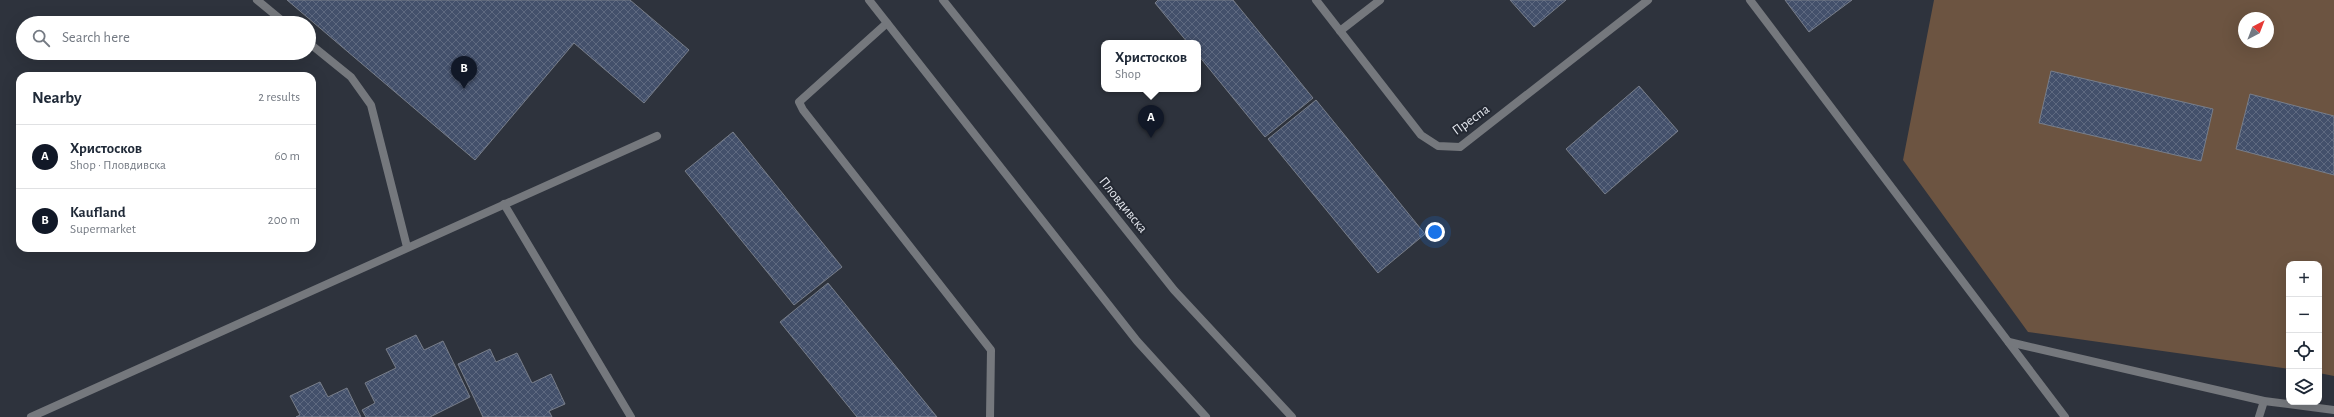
<!DOCTYPE html>
<meta charset="utf-8">
<style>
body{margin:0;font-family:"Alegreya Sans",sans-serif;background:#f6f6f7;color:#1f2937}
.controls{position:absolute;right:12px;bottom:12px;display:grid;overflow:hidden;border-radius:8px;box-shadow:0 4px 16px #0002}
.controls button{width:36px;height:36px;display:grid;place-items:center;padding:0;border:0;border-bottom:1px solid #e0e1e3;background:#fff;color:#1f2937;font:20px sans-serif}
.compass{position:absolute;left:2238px;top:12px;width:36px;height:36px;border-radius:50%;background:#fff;box-shadow:0 4px 16px #0002;rotate:42deg}
.you{position:absolute;left:1435px;top:232px;width:14px;height:14px;margin:-10px;border:3px solid #fff;border-radius:50%;background:#1a73e8;box-shadow:0 0 0 6px #1a73e833}
.badge{display:grid;place-items:center;width:26px;height:26px;border-radius:50%;background:#111827;color:#fff;font-size:13px;font-weight:700}
.pin{position:absolute;translate:-50% -33px;filter:drop-shadow(0 1px 2px #0008)}
.pin::after{content:'';position:absolute;top:21px;width:14px;height:12px;background:inherit;clip-path:polygon(0 0,100% 0,50% 100%)}
.popup{position:absolute;left:1101px;top:40px;width:100px;height:52px;box-sizing:border-box;display:grid;place-content:center;border-radius:8px;background:#fff;filter:drop-shadow(0 1px 3px #0005);font-size:13px;white-space:nowrap;color:#747a83}
.popup b{font-size:15px;color:#1f2937}
.popup::after{content:'';position:absolute;left:50%;top:100%;margin-left:-8px;border:8px solid transparent;border-top-color:#fff}
.list{margin:0;padding:0;list-style:none}
h2{display:flex;justify-content:space-between;align-items:center;height:52px;margin:0;padding:0 16px;font-size:17px}
h2 small{font-size:13px;font-weight:400;color:#747a83}
.list li{display:grid;grid-template-columns:26px 1fr auto;gap:12px;align-items:center;box-sizing:border-box;height:64px;padding:0 16px;border-top:1px solid #e0e1e3}
.list b{display:block;font-size:15px;white-space:nowrap}
.list p{margin:0;font-size:13px;white-space:nowrap;color:#747a83}
.list em{font-size:13px;font-style:normal;color:#747a83}
.icon{flex:none;width:22px;height:22px;fill:none;stroke:currentColor;stroke-width:2;stroke-linecap:round;stroke-linejoin:round}
.map{position:relative;flex:none;width:2334px;height:417px;overflow:hidden}
.search{position:absolute;background:#fff;box-shadow:0 4px 16px #0002;left:16px;top:16px;width:300px;height:44px;display:flex;align-items:center;gap:10px;box-sizing:border-box;padding:0 14px;border-radius:22px;color:#747a83;font-size:15px}
.panel{position:absolute;background:#fff;box-shadow:0 4px 16px #0002;left:16px;top:72px;width:300px;height:180px;border-radius:12px}
.map>svg:first-child{display:block}
</style>
<div class="map">
<svg width="2334" height="417" viewBox="0 0 2334 417">
<defs>
<pattern id="building-cross-hatch" width="8" height="8" patternUnits="userSpaceOnUse"><rect width="8" height="8" fill="#43506b"/><path d="M0 0l8 8M0 8l8-8" fill="none" stroke="#5e6980"/></pattern>
</defs>
<rect width="100%" height="100%" fill="#2e333d"/>
<path fill="#6c5441" fill-rule="evenodd" d="M 1934,0 L 2334,0 L 2334,376 L 2319,373 L 2319,264 L 2289,264 L 2289,369 L 2028,332 L 1903,160 ZM 2244,18 L 2268,18 L 2268,42 L 2244,42 Z"/>
<g fill="url(#building-cross-hatch)" stroke="#787e8a">
<path d="M 287,0 L 630,0 L 689,50 L 644,103 L 574,43 L 475,160 Z"/>
<path d="M 1158,0 L 1233,0 L 1313,98 L 1265,137 L 1198,55 L 1198,43 L 1188,43 L 1155,3 Z"/>
<path d="M 1510,0 L 1566,0 L 1534,27 Z"/>
<path d="M 1785,0 L 1852,0 L 1809,32 Z"/>
<path d="M 2051,71 L 2213,109 L 2201,161 L 2039,123 Z"/>
<path d="M 1639,86 L 1678,131 L 1605,194 L 1566,149 Z"/>
<path d="M 2250,94 L 2334,116 L 2334,175 L 2236,149 Z"/>
<path d="M 1316,100 L 1425,234 L 1378,273 L 1268,139 Z"/>
<path d="M 733,132 L 842,267 L 794,305 L 685,171 Z"/>
<path d="M 828,283 L 937,417 L 857,417 L 780,322 Z"/>
<path d="M 416,335 L 424,350 L 443,341 L 470,397 L 430,417 L 366,417 L 362,410 L 375,403 L 365,383 L 396,368 L 386,349 Z"/>
<path d="M 490,349 L 496,362 L 517,353 L 532,383 L 551,374 L 565,404 L 549,411 L 552,417 L 483,417 L 458,364 Z"/>
<path d="M 320,382 L 328,397 L 347,388 L 361,417 L 296,417 L 300,415 L 290,396 Z"/>
</g>
<g fill="none" stroke-linecap="round" stroke-linejoin="round">
<g stroke="#75787d" stroke-width="8">
<path d="M 257,0 L 285,23"/>
<path d="M 309,43 L 351,77 L 371,105 L 407,247"/>
</g>
<g stroke="#75787d" stroke-width="8">
<path d="M 1316,0 L 1421,135 L 1438,146 L 1460,147 L 1648,0"/>
<path d="M 1750,0 L 2065,417"/>
<path d="M 887,23 L 799,102 L 803,110 L 991,350 L 990,417"/>
<path d="M 1340,31 L 1380,0"/>
<path d="M 504,204 L 631,417"/>
<path d="M 2009,342 L 2264,401 L 2334,410"/>
<path d="M 31,417 L 657,136"/>
<path d="M 2259,417 L 2264,401"/>
</g>
<g stroke="#75787d" stroke-width="8">
<path d="M 869,0 L 1137,341 L 1206,417"/>
<path d="M 943,0 L 1174,290 L 1292,417"/>
</g>
</g>
<g text-anchor="middle" dominant-baseline="central" stroke-width="4" stroke-linejoin="round" paint-order="stroke">
<g font-size="14" fill="#e5e8ef" stroke="#242933">
<text transform="translate(1471 120) rotate(-36)">Преспа</text>
<text transform="translate(1123 205) rotate(51)">Пловдивска</text>
</g>
</g>
</svg>
<div class="controls">
<button>+</button>
<button>−</button>
<button><svg class="icon" aria-label="locate" viewBox="0 0 24 24"><circle cx="12" cy="12" r="6"/><path d="M12 2v4M12 18v4M2 12h4M18 12h4"/></svg></button>
<button><svg class="icon" aria-label="layers" viewBox="0 0 24 24"><path d="M12 4l9 5-9 5-9-5zM3 14l9 5 9-5"/></svg></button>
</div>
<svg class="compass" viewBox="-18 -18 36 36"><path d="M0-13l5 13h-10z" fill="#e53935"/><path d="M0 13l5-13h-10z" fill="#747a83"/></svg>
<div class="you"></div>
<div class="pin badge" style="left:1151px;top:138px">A</div>
<div class="popup"><b>Христосков</b>Shop</div>
<div class="pin badge" style="left:464px;top:89px">B</div>
<div class="search"><svg class="icon" aria-label="search" viewBox="0 0 24 24"><circle cx="10" cy="10" r="6"/><path d="M15 15l6 6"/></svg>Search here</div>
<section class="panel">
<h2>Nearby<small>2 results</small></h2>
<ul class="list">
<li><span class="badge">A</span><div><b>Христосков</b><p>Shop · Пловдивска</p></div><em>60 m</em></li>
<li><span class="badge">B</span><div><b>Kaufland</b><p>Supermarket</p></div><em>200 m</em></li>
</ul>
</section>
</div>
